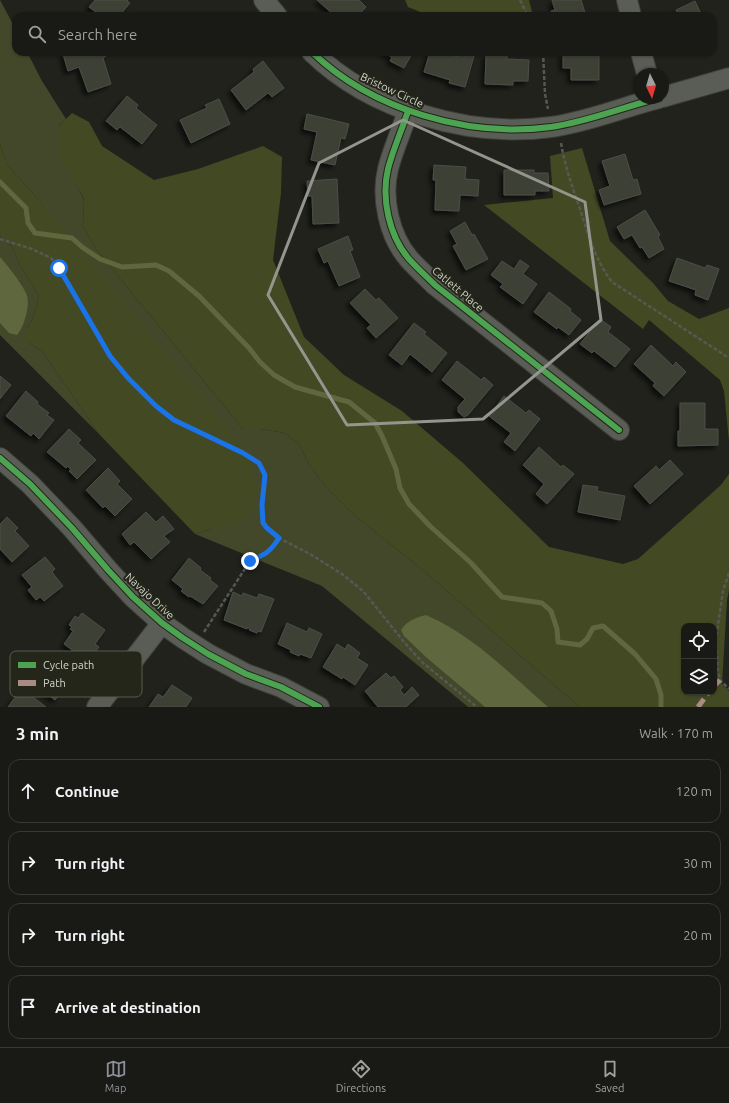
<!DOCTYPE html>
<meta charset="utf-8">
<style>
body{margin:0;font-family:Ubuntu,sans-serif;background:#22231e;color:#f1f3f6}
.controls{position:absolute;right:12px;bottom:12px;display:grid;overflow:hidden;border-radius:8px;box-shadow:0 1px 3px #0004}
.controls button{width:36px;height:36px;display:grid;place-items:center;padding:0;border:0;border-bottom:1px solid #373834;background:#191a15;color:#f1f3f6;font:20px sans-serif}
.compass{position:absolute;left:633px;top:68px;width:36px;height:36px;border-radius:50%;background:#191a15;box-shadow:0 1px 3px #0004;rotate:175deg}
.stop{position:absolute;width:12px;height:12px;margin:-9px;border:3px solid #1a73e8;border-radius:50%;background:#fff}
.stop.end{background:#1a73e8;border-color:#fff;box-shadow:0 1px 4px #0008}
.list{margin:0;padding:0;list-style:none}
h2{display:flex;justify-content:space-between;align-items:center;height:52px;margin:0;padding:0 16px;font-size:17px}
h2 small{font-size:13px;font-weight:400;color:#9fa1a0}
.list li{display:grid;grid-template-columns:26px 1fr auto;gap:12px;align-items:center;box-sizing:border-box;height:64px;margin:0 8px 8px;padding:0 8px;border:1px solid #373834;border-radius:12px}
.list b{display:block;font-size:15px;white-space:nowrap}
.list em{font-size:13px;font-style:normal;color:#9fa1a0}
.icon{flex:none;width:22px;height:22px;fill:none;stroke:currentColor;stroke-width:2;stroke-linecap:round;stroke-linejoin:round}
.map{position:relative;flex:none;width:729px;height:707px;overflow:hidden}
.search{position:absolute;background:#191a15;box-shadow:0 1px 3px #0004;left:12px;right:12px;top:12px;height:44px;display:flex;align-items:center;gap:10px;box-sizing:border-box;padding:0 14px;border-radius:12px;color:#9fa1a0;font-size:15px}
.sheet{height:340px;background:#191a15}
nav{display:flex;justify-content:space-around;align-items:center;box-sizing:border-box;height:56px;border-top:1px solid #373834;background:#191a15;font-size:11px;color:#9fa1a0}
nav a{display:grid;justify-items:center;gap:2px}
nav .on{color:#8c9099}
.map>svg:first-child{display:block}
</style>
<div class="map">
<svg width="729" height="707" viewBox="0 0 729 707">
<defs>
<filter id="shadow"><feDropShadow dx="-3.5" dy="3.5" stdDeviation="2" flood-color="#0009"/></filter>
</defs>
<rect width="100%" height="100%" fill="#21221c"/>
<g fill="#424829">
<path d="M 0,0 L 16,30 L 16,52 L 27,52 L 42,81 L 66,119 L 59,126 L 75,181 L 84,200 L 83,226 L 96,249 L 243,429 L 260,429 L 285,433 L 299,444 L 309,464 L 325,486 L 353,514 L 429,575 L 523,658 L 580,707 L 468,707 L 322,586 L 195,534 L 212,529 L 58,225 L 38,199 L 8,166 L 0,144 Z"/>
<path d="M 0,236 L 12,247 L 21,267 L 39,296 L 33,318 L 26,330 L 29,343 L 42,351 L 99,434 L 0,335 Z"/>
</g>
<g fill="#434a23" fill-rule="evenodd">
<path d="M 405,0 L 529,0 L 533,16 L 430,16 L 408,7 Z"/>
<path d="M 72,113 L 89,122 L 102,146 L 154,180 L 198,169 L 263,146 L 282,157 L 281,193 L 273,260 L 304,337 L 344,375 L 402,411 L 463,463 L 549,547 L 623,564 L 638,559 L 721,485 L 729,474 L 729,590 L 727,600 L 722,684 L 729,691 L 729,707 L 580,707 L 523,658 L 429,575 L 353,514 L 325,486 L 309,464 L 299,444 L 285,433 L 260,429 L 243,429 L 96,249 L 83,226 L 84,199 L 62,158 L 59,126 ZM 684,626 L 714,626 L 714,692 L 684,692 Z"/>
<path d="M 0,144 L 8,166 L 38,199 L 245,450 L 257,490 L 253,512 L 234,526 L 212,529 L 195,534 L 99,434 L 42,351 L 29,343 L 25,336 L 26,330 L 33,318 L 39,296 L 21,267 L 12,247 L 0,236 Z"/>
<path d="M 582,148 L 610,241 L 653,283 L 668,301 L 699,319 L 729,308 L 729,441 L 724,391 L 720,380 L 649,320 L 643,329 L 484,205 L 553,198 L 550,156 Z"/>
</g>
<g fill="#5f673e">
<path d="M 0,257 C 7,265 24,286 27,296 C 30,306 24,327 17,335 L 9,333 L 0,323 Z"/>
<path d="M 426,615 C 473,635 510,674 548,707 L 485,707 L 427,658 L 404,636 L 401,630 C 408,620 415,618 426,615 Z"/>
</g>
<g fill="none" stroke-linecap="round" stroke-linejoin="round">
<path stroke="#5f673e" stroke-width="5" d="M 0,182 L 26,208 L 28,223 L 35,233 L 72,238 L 82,247 L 100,259 L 122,267 L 156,265 L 169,271 L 199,296 L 249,348 L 260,362 L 274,375 L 295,387 L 349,402 L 375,423 L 382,436 L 396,469 L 400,488 L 409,504 L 430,526 L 471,563 L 502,597 L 542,603 L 551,611 L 557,629 L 558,642 L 580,645 L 587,639 L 593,628 L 603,626 L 635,654 L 656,679 L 661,695 L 661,707"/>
</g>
<g fill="#3e4035" stroke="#4c4d48" filter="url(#shadow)">
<path d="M 95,0 L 128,0 L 127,1 L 130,3 L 119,16 L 101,16 L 89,7 Z"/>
<path d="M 317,0 L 359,0 L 366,7 L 358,16 L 335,16 Z"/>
<path d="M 552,0 L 581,0 L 586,16 L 553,16 L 551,11 L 555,10 Z"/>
<path d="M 695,1 L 702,16 L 678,16 L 676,10 Z"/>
<path d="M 70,52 L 105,52 L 106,56 L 103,58 L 111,84 L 88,92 L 79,67 L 68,71 L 63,54 Z"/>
<path d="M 382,52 L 413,52 L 404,68 L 390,61 L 392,57 Z"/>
<path d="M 430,52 L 441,52 L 458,57 L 459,52 L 474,56 L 465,87 L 449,83 L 450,80 L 424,72 Z"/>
<path d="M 500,52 L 507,53 L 507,59 L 529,60 L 528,81 L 513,81 L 513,85 L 485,84 L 486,55 L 499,55 Z"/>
<path d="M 575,52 L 599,53 L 599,80 L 571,80 L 571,68 L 563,68 L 563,54 L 575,54 Z"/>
<path d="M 263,61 L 284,88 L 272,97 L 268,93 L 246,110 L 231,90 L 254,72 L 253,69 Z"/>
<path d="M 127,96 L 138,105 L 136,108 L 157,125 L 142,144 L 120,127 L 117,130 L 106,121 Z"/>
<path d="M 219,99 L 230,124 L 191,143 L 180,120 L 207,108 L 205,105 Z"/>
<path d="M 307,114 L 349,124 L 345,139 L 341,138 L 335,165 L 311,160 L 317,132 L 304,129 Z"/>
<path d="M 625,154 L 633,180 L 637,179 L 641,194 L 604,205 L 599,190 L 610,186 L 602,161 Z"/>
<path d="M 434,165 L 466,167 L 465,179 L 479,180 L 478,196 L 460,195 L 459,211 L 435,210 L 436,180 L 433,180 Z"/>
<path d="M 504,170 L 534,170 L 534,173 L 548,173 L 549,191 L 535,191 L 535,195 L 504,195 Z"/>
<path d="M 337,179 L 339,223 L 313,224 L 312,196 L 308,196 L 307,181 Z"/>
<path d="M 645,210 L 660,235 L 658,237 L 664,249 L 649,258 L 642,247 L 640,248 L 632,235 L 624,239 L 617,227 Z"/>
<path d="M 465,222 L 472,235 L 474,234 L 488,259 L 466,270 L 453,246 L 457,244 L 450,231 Z"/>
<path d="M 348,236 L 353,250 L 350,251 L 360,277 L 339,286 L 328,261 L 324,263 L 318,249 Z"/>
<path d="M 677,258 L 705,268 L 707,265 L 719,269 L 708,300 L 695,295 L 696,290 L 669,281 Z"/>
<path d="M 520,260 L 529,266 L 523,274 L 537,284 L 523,304 L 500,287 L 503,284 L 491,275 L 502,261 L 514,269 Z"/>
<path d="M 365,289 L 376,300 L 379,298 L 398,318 L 376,338 L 367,328 L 371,325 L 350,303 Z"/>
<path d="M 549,292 L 571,309 L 570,311 L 581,320 L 569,335 L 558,327 L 557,329 L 534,312 Z"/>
<path d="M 600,319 L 611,327 L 608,332 L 630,349 L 615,367 L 594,351 L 592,353 L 580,344 Z"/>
<path d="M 414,323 L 426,332 L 424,334 L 447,353 L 432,372 L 410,354 L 402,365 L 389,355 Z"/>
<path d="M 651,345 L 673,366 L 676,362 L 686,372 L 664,396 L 653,386 L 655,383 L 634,364 Z"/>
<path d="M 457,361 L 481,380 L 484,377 L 493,385 L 468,415 L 464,417 L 458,412 L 458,407 L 465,399 L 442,380 Z"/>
<path d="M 0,376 L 11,385 L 0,399 Z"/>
<path d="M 26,391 L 38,402 L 37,404 L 49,413 L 47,415 L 54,420 L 39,439 L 33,433 L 31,436 L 6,416 Z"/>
<path d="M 504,396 L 526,413 L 529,410 L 540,419 L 515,451 L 504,442 L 511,433 L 489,416 Z"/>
<path d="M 680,403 L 705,403 L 705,429 L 718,429 L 718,445 L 678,446 L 678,431 L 680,431 Z"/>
<path d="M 69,429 L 81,440 L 78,443 L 96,460 L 77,479 L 69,471 L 71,470 L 68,466 L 66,468 L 47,452 Z"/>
<path d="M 539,447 L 561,467 L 563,465 L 574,474 L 547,504 L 536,494 L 544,484 L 523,465 Z"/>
<path d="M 670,460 L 683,474 L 650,504 L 634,486 L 656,466 L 659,470 Z"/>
<path d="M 108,468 L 120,481 L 117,484 L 132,499 L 115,516 L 105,506 L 103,508 L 86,490 Z"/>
<path d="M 583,485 L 598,487 L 597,491 L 625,496 L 620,520 L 578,512 Z"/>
<path d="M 146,512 L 156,522 L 163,516 L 174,529 L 164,536 L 170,542 L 151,559 L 134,542 L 130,545 L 122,534 Z"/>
<path d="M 7,517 L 18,528 L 15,531 L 29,546 L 12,562 L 0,549 L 0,524 Z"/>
<path d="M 45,557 L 55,569 L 52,572 L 63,586 L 44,601 L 40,597 L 36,600 L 28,590 L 32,587 L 22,575 Z"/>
<path d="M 189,558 L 201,568 L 200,570 L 211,578 L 210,580 L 218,586 L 203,604 L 190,596 L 189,597 L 181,591 L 183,589 L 172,580 Z"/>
<path d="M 233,592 L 242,596 L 243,593 L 257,598 L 259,594 L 274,599 L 261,632 L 258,631 L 257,633 L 249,630 L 250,629 L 247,627 L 247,629 L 224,620 Z"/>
<path d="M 82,613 L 105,630 L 95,644 L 99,647 L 88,662 L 64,644 L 73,631 L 70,629 L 72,627 L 69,625 L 75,616 L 78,618 Z"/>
<path d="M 287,623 L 307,632 L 309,628 L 322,634 L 311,658 L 300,654 L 299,656 L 290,652 L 291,650 L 278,644 Z"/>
<path d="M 337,644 L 345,649 L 348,644 L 360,653 L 357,658 L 368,665 L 355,685 L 343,677 L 342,679 L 323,667 Z"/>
<path d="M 51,653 L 76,671 L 55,700 L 34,684 L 43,671 L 37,665 L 44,657 L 47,659 Z"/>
<path d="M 386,673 L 391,678 L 394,676 L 403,687 L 400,690 L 404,695 L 412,687 L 419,695 L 406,707 L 378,707 L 365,691 Z"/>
<path d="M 172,685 L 192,698 L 186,707 L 149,707 L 158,694 L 163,697 Z"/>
<path d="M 25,691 L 46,707 L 8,707 L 16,696 L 19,698 Z"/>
</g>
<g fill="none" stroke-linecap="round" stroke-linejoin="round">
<defs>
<g id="minor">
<path d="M 264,0 L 277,16"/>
<path d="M 627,0 L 631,16"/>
<path d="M 312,52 C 372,110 469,138 551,127 C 588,122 623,107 659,98"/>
<path d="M 641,52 L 647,74"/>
<path d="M 663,97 L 729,78"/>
<path d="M 408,111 C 402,130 393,149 388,169 C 381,198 389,236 409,259 C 417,268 427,277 435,285 L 619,430"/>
<path d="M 0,458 L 30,484 L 72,528 L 108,570 L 133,597 L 162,623 L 183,638 L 208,654 L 246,674 L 281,687 L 319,707"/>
<path d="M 97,707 L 162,623"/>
</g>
</defs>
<use href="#minor" stroke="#3f3f3a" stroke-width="22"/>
<g stroke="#575853" stroke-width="2.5" stroke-dasharray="4 2" stroke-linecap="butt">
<path d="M 520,0 L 528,16"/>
<path d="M 543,52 L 545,94 L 548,109"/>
<path d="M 561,143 C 565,167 573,189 581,212 C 589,237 596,261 612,282 L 729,358"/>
<path d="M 0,239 L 32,249 L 51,258 L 59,268 L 98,334 L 110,356 L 127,378 L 156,406 L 174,420 L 243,453 L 259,463 L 265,475 L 262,505 L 263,523 L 267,528 L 279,538 L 310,554 L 342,574 L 363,591 L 404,642 L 423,663 L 477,707"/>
<path d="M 729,573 L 723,591 L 716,639 L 718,671 L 720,680 L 729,689"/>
<path d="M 204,632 L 250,561 C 266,554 270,552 279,538"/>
</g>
<use href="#minor" stroke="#5a5c56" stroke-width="20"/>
<g stroke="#a88b81" stroke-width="5" stroke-dasharray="10 5" stroke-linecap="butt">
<path d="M 714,686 L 720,680"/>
<path d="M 698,707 L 709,692"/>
</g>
<defs>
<g id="cycleway">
<path d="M 312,52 C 372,110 469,138 551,127 C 588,122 623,107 659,98"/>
<path d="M 408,111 C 402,130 393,149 388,169 C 381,198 389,236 409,259 C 417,268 427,277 435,285 L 619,430"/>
<path d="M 0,458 L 30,484 L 72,528 L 108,570 L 133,597 L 162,623 L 183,638 L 208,654 L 246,674 L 281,687 L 319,707"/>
</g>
</defs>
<use href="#cycleway" stroke="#232618" stroke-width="8"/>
<use href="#cycleway" stroke="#4ca352" stroke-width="6"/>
</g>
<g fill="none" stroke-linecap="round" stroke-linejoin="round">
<path stroke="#1a73e8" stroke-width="5" d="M 59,268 L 110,356 L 128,378 L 156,406 L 174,420 L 243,453 L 259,463 L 265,475 L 262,505 L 263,523 L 267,528 L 279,538 C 270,552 266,554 250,561"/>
</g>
<path fill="none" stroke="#94968e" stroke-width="3" stroke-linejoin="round" d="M 403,120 L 585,202 L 601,320 L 483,419 L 347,425 L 268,295 L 319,163 Z"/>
<g text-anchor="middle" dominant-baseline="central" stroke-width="4" stroke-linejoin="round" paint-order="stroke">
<g font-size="11" fill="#d2d5cc" stroke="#232618">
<text transform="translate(392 90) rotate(25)">Bristow Circle</text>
<text transform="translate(458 289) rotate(40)">Catlett Place</text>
<text transform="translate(150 596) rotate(43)">Navajo Drive</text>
</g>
</g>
<rect x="10" y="651" width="132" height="46" rx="6" fill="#232618" stroke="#585b4e" stroke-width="1"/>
<rect x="18" y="662" width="18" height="6" fill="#4ca352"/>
<rect x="18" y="680" width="18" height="6" fill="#a88b81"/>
<g font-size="11" fill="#d2d5cc">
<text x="43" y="669">Cycle path</text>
<text x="43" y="687">Path</text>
</g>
</svg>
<div class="controls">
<button><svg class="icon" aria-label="locate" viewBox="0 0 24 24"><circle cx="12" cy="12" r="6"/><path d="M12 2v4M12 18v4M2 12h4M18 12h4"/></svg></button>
<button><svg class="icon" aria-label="layers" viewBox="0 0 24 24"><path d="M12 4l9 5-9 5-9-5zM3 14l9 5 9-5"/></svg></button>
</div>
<svg class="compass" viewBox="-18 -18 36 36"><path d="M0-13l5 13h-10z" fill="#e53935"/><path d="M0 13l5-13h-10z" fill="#9fa1a0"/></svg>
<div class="stop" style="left:59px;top:268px"></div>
<div class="stop end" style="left:250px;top:561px"></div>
<div class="search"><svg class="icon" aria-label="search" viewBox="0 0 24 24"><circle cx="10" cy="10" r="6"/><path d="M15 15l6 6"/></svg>Search here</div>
</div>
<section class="sheet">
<h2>3 min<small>Walk · 170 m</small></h2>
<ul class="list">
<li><svg class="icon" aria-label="ahead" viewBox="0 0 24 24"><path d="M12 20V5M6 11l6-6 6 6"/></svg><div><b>Continue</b></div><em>120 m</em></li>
<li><svg class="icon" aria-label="right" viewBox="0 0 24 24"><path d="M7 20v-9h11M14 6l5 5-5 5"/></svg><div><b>Turn right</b></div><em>30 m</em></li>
<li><svg class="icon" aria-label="right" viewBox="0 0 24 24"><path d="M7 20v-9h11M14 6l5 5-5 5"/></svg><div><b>Turn right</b></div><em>20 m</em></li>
<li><svg class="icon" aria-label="arrive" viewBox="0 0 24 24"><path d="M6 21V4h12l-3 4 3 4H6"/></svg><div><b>Arrive at destination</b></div></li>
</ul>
</section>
<nav>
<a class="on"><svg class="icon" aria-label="map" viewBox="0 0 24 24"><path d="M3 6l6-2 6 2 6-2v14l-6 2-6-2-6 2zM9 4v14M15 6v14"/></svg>Map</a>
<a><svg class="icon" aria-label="directions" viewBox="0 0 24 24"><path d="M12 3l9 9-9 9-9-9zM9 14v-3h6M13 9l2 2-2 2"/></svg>Directions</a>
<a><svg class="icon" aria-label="saved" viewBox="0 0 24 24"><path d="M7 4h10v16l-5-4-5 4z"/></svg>Saved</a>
</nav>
